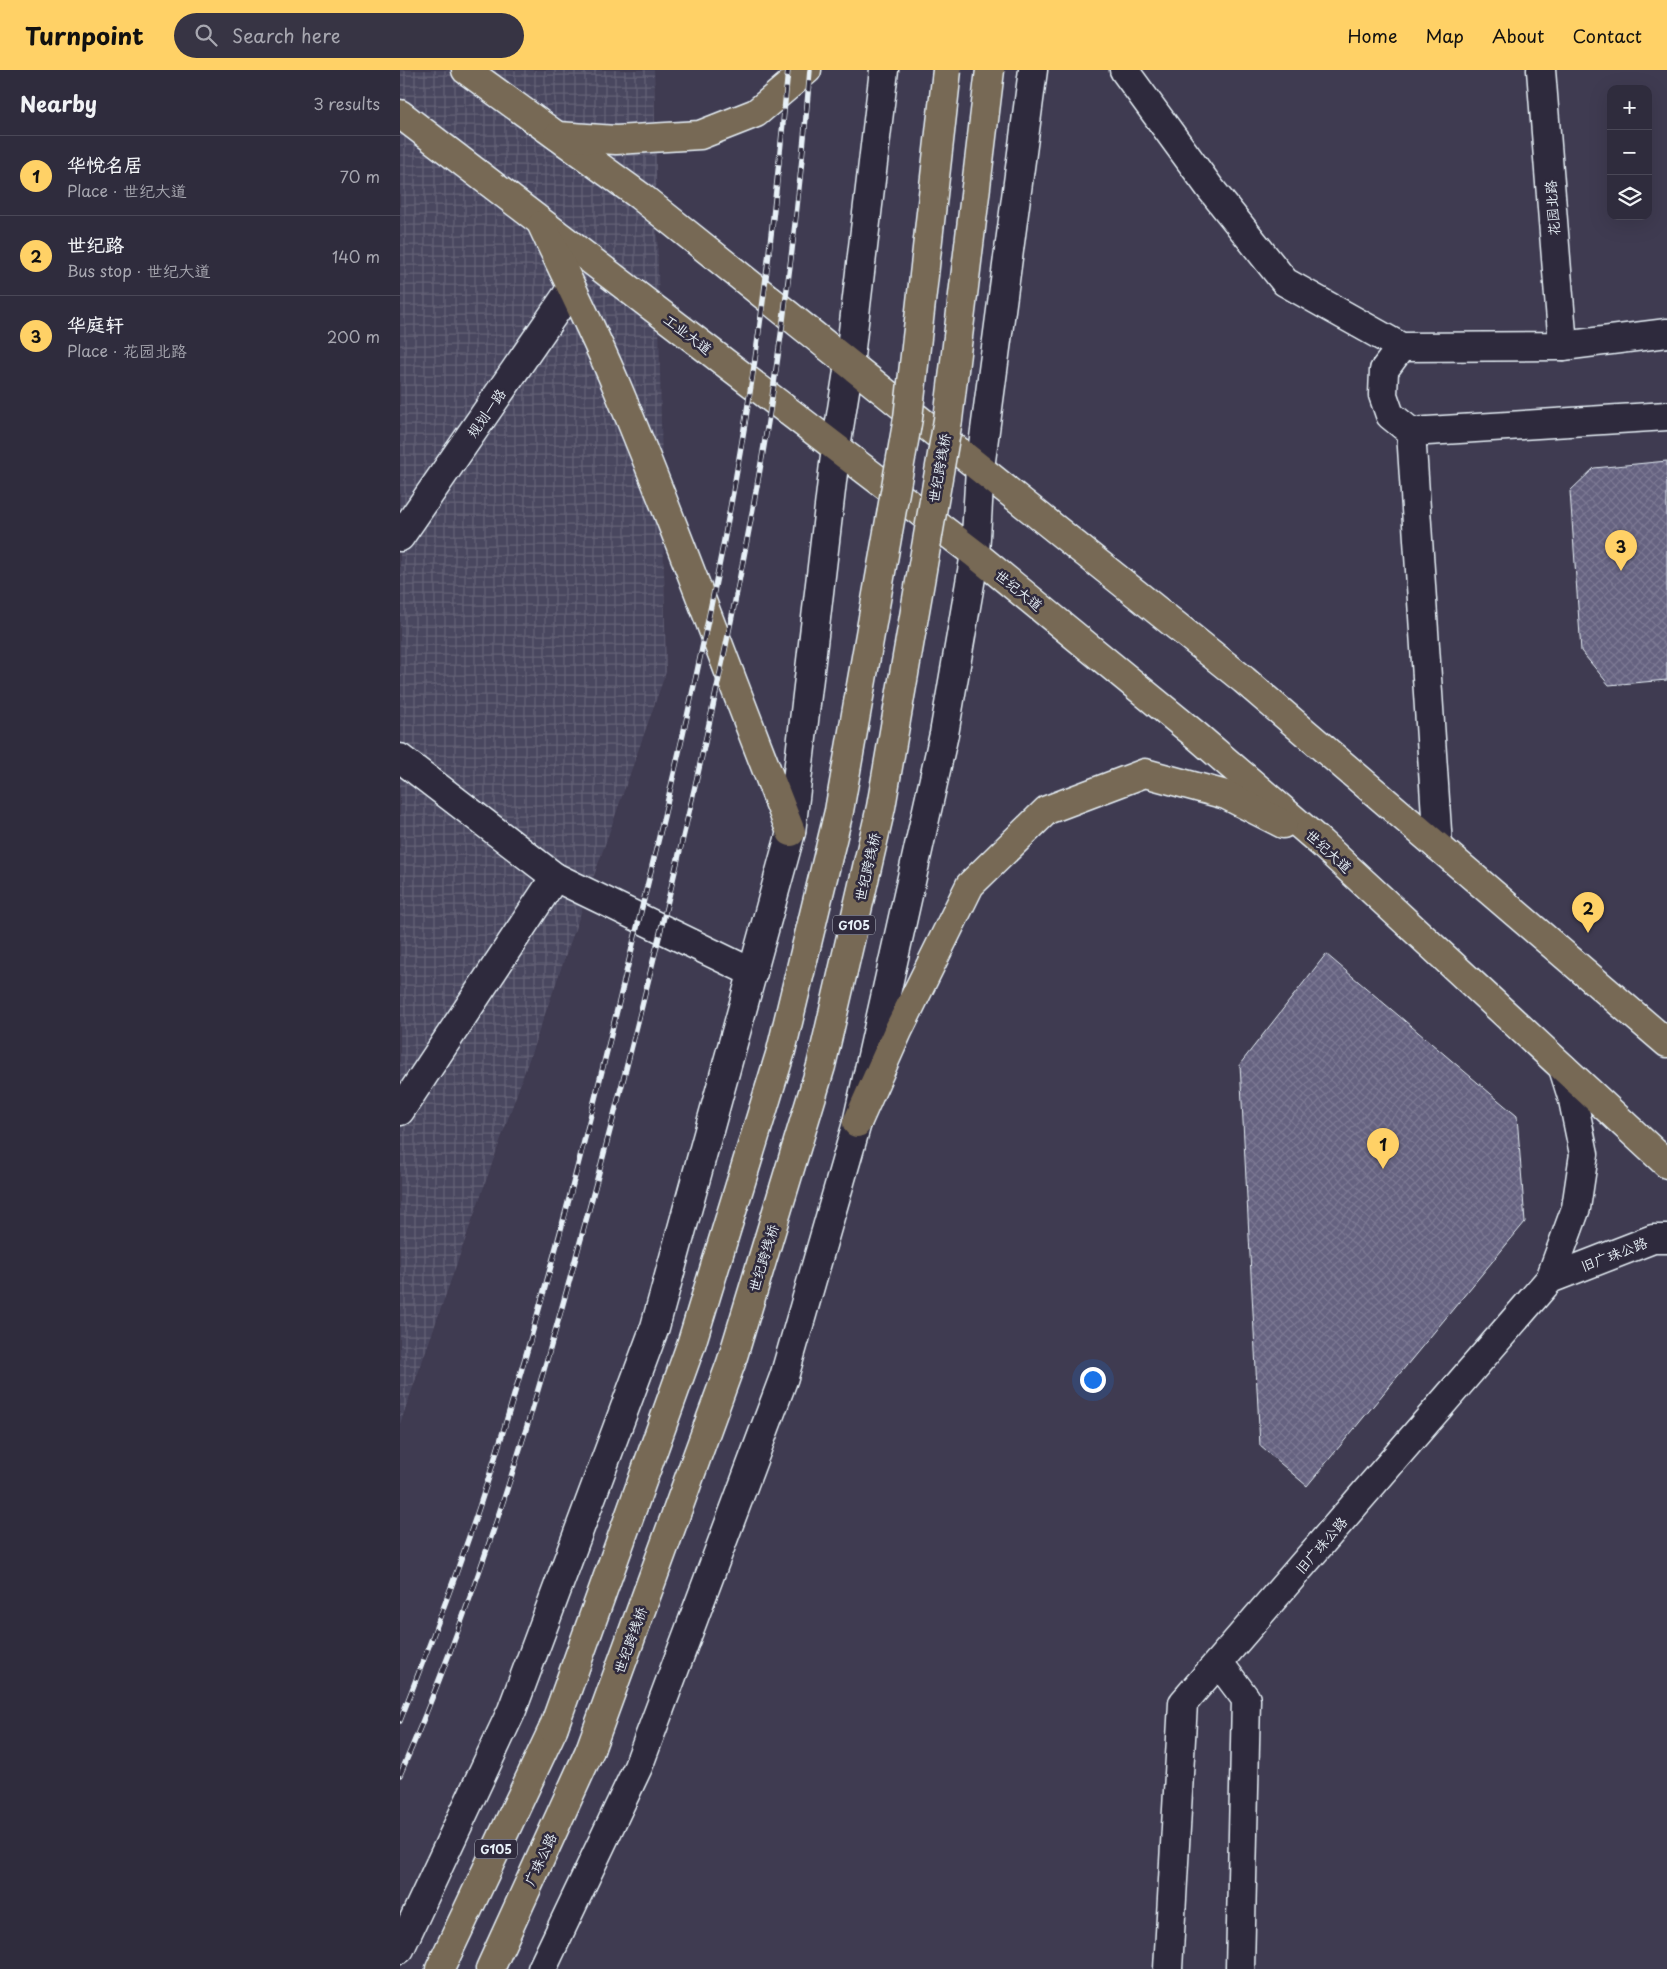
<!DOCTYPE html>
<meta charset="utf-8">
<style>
body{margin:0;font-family:"Playpen Sans","LXGW WenKai TC",sans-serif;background:#373444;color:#f1f3f6}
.controls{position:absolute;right:15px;top:15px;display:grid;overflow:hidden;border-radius:10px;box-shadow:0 5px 20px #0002}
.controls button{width:45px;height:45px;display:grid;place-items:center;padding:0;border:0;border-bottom:1px solid #4a4857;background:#2f2c3d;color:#f1f3f6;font:25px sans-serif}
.you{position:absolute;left:692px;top:1309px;width:18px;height:18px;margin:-12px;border:4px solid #fff;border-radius:50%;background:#1a73e8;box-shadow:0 0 0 8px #1a73e833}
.badge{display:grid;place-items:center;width:32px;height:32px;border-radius:50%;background:#ffd166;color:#111;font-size:16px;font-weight:700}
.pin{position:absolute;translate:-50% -41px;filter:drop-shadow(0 1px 2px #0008)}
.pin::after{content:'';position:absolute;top:26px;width:18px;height:15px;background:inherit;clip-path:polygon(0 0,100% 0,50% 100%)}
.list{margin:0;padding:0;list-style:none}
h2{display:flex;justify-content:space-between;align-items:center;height:65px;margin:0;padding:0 20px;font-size:21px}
h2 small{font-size:16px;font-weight:400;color:#a7a7b0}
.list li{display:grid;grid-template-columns:32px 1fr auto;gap:15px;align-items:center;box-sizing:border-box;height:80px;padding:0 20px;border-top:1px solid #4a4857}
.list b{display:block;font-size:19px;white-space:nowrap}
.list p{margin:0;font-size:16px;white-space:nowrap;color:#a7a7b0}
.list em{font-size:16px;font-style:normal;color:#a7a7b0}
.icon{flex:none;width:28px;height:28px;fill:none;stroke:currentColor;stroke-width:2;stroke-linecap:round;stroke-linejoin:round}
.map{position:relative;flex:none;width:1267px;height:1899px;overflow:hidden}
header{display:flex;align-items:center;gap:30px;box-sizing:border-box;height:70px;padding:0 25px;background:#ffd166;color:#111}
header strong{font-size:24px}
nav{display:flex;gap:28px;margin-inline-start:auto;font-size:18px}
.search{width:350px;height:45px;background:#373444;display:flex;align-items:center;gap:12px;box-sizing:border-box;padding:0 18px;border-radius:28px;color:#a7a7b0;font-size:19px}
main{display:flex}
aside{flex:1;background:#2f2c3d}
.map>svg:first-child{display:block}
</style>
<header>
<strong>Turnpoint</strong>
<div class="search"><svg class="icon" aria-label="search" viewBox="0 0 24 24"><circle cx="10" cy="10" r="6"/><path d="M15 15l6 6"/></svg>Search here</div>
<nav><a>Home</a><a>Map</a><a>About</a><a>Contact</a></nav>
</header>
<main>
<aside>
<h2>Nearby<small>3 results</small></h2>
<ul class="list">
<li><span class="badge">1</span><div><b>华悦名居</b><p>Place · 世纪大道</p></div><em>70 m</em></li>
<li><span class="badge">2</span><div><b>世纪路</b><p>Bus stop · 世纪大道</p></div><em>140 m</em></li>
<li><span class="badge">3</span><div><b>华庭轩</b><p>Place · 花园北路</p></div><em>200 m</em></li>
</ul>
</aside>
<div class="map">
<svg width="1267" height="1899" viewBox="0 0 1267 1899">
<defs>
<pattern id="industrial-grid" width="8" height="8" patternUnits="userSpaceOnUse" patternTransform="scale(1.25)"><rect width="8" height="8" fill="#4a475f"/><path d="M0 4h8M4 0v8" fill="none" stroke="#646277"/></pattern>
<pattern id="building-cross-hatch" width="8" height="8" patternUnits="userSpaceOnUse" patternTransform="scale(1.25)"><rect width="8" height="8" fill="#656280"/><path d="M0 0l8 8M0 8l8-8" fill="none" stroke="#7b7993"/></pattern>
</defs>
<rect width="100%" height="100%" fill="#3f3b51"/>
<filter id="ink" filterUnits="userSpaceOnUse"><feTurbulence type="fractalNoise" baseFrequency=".02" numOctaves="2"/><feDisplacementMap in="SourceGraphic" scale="10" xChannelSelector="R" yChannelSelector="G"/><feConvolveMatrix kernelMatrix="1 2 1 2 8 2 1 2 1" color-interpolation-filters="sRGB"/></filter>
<g filter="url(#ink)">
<path fill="url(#industrial-grid)" d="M 0,0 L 254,0 L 266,602 L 0,1354 Z"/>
<g fill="url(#building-cross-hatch)" stroke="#e8f1f8">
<path d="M 1267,391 L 1267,610 L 1209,615 L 1181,581 L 1170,421 L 1194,398 Z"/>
<path d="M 926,884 L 1117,1046 L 1125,1152 L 907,1416 L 860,1376 L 840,994 Z"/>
</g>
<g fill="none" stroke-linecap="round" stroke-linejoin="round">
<defs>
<g id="street">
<path d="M 1141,0 L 1163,276"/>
<path d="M 0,467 L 171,219"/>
<path d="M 0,688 L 155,807 L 0,1041"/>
<path d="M 155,807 L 353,903"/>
<path d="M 819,1593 L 846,1629 L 840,1899"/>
</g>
<g id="secondary">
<path d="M 724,0 L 810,118 L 885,212 L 1001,277 L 1163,276 L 1267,263"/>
<path d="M 1001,277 L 984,300 L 983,325 L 990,345 L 1011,362 L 1267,346"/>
<path d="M 1011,362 L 1038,776"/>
<path d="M 1150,1209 L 1176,1138 L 1184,1084 L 1173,1030 L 1163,998"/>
<path d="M 0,1879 L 112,1640 L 255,1257 L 391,762 L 436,377 L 449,295 L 484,0"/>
<path d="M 142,1899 L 238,1697 L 384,1307 L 457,1053 L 544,664 L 575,484 L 580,398 L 633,0"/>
<path d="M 768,1899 L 783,1633 L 1150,1209 L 1253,1169 L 1267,1169"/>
</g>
<g id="primary">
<path d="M 66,0 L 240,126 L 844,610 L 1267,973"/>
<path d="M 0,44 L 575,484 L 797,666 L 920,772 L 1267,1094"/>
<path d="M 158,66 L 216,70 L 300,65 L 356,43 L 407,0"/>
<path d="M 142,155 C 167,209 194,262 217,317 C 279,464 332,614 391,762"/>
<path d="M 457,1053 L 498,961 L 570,815 L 647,740 L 745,703 L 826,725 L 883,754"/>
</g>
<g id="highway">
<path d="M 40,1899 L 153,1659"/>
<path d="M 90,1899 L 190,1680"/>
</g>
</defs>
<use href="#street" stroke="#e8f1f8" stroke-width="31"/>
<use href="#secondary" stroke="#e8f1f8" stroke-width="31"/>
<use href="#primary" stroke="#e8f1f8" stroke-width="31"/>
<use href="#highway" stroke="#e8f1f8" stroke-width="31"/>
<use href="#street" stroke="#2f2a3d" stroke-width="28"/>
<use href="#secondary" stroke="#2f2a3d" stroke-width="28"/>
<use href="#primary" stroke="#776954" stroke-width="28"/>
<use href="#highway" stroke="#776954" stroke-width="28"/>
<defs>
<g id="rail">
<path d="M 0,1651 C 31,1571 62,1492 88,1410 C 144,1234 190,1054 233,874 C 278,692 321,508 350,322 C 367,215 378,108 388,0"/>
<path d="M 0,1705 C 99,1477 164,1239 226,999 C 282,779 335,557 371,334 C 388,223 401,112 410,0"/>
</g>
</defs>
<use href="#rail" stroke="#e8f1f8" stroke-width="5.5"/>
<use href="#rail" stroke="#2f2a3d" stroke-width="4" stroke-dasharray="11" stroke-linecap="butt"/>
<defs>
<g id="highway-bridge">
<path d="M 153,1659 L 291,1275 L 381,981 L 439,741 L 508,348 L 547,0"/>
<path d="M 190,1680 L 331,1293 L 421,996 L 481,737 L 548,350 L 590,0"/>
</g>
</defs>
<use href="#highway-bridge" stroke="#e8f1f8" stroke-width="31" stroke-linecap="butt"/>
<use href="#highway-bridge" stroke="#776954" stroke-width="28"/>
</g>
</g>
<g text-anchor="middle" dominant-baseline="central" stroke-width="5" stroke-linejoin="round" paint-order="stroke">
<g fill="#2f2a3d" stroke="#b0b5c0" stroke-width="1">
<rect x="433" y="845.5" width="42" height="19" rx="4"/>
<rect x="75" y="1769.5" width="42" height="19" rx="4"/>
</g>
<g font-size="12" font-weight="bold" fill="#e8f1f8">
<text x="454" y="855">G105</text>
<text x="96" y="1779">G105</text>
</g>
<g font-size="14" fill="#e8f1f8" stroke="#2f2a3d">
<text transform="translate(1152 138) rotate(-94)">花园北路</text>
<text transform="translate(288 264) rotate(37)">工业大道</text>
<text transform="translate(86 343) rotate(-55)">规划一路</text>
<text transform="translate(539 398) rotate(-80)">世纪跨线桥</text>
<text transform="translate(619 520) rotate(39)">世纪大道</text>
<text transform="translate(929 781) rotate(42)">世纪大道</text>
<text transform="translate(467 797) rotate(-77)">世纪跨线桥</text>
<text transform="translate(1214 1184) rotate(-21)">旧广珠公路</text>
<text transform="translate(363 1188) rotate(-73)">世纪跨线桥</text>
<text transform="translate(921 1475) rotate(-49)">旧广珠公路</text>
<text transform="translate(230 1570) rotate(-70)">世纪跨线桥</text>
<text transform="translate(140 1789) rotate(-65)">广珠公路</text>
</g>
</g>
</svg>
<div class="controls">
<button>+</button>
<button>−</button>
<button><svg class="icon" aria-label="layers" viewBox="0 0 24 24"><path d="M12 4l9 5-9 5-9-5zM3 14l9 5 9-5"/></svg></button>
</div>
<div class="you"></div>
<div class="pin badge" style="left:983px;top:1099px">1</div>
<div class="pin badge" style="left:1188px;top:863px">2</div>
<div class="pin badge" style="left:1221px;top:501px">3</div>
</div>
</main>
